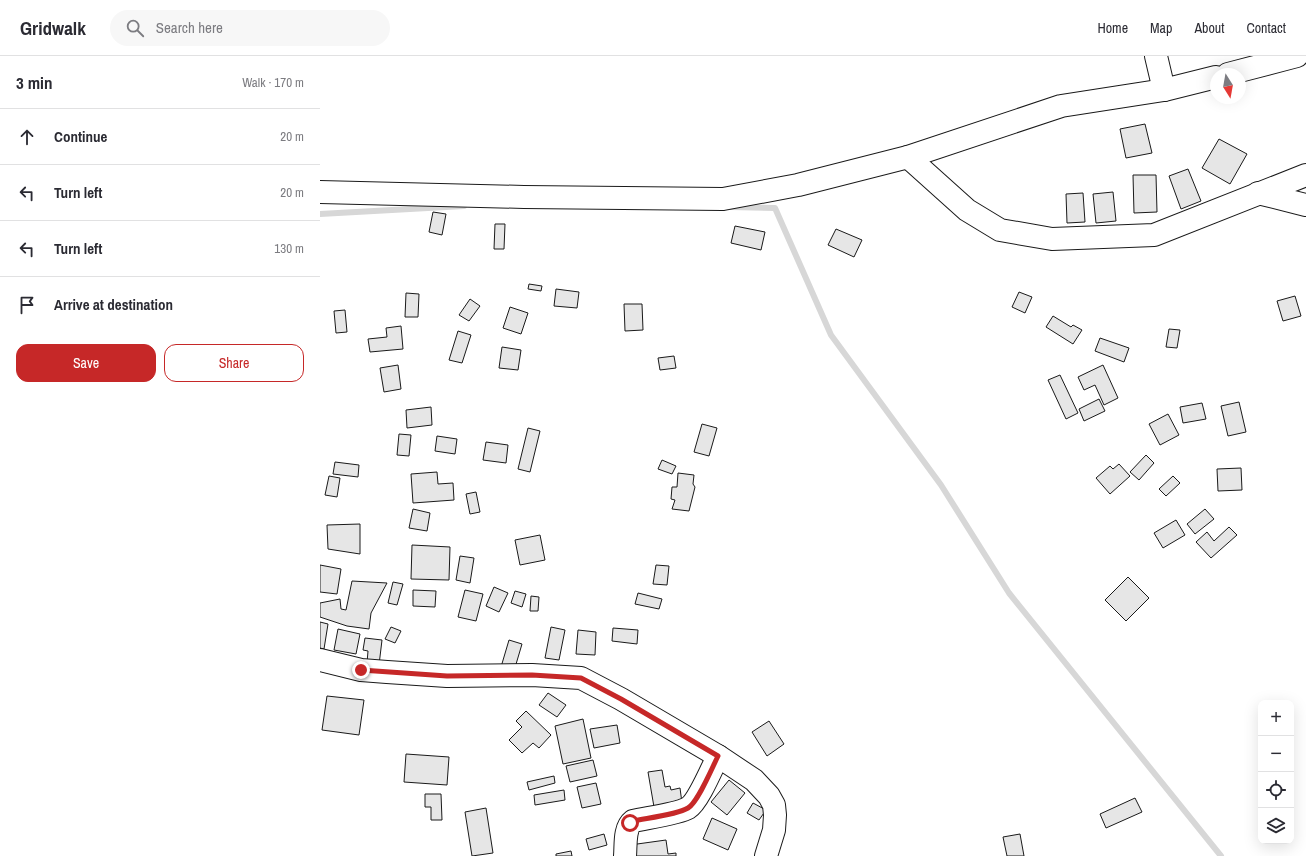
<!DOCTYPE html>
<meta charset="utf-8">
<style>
body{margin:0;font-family:"Archivo Narrow",sans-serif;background:#f7f7f7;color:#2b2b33}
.controls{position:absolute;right:12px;bottom:12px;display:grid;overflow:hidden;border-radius:8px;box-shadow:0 4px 16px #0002}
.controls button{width:36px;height:36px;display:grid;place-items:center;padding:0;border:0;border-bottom:1px solid #e1e1e2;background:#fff;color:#2b2b33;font:20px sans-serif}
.compass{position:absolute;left:890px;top:12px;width:36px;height:36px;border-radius:50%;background:#fff;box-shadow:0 4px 16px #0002;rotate:169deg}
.stop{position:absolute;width:12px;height:12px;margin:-9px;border:3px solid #c62828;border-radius:50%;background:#fff}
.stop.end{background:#c62828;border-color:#fff;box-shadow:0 1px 4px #0008}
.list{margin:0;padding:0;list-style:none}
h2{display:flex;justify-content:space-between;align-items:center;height:52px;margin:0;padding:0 16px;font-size:17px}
h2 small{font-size:13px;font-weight:400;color:#7c7c81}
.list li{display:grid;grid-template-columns:26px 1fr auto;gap:12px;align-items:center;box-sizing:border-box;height:56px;padding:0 16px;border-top:1px solid #e1e1e2}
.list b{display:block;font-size:15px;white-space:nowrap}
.list em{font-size:13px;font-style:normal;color:#7c7c81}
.actions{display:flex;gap:8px;padding:12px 16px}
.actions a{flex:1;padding:9px 0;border:1px solid #c62828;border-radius:12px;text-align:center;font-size:14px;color:#c62828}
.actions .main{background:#c62828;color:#fff}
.icon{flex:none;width:22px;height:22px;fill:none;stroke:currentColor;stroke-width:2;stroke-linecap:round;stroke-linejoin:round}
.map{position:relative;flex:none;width:986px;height:800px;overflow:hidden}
header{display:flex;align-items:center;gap:24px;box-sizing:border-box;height:56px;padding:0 20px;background:#fff;border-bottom:1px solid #e1e1e2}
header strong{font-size:19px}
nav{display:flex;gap:22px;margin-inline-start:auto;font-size:14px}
.search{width:280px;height:36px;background:#f7f7f7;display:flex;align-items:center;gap:10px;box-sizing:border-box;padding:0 14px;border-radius:22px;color:#7c7c81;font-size:15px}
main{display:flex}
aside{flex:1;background:#fff}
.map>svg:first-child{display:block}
</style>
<header>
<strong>Gridwalk</strong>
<div class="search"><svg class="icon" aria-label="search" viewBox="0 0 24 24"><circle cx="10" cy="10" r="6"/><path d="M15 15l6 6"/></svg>Search here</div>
<nav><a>Home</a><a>Map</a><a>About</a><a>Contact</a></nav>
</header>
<main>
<aside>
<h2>3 min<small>Walk · 170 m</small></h2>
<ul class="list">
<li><svg class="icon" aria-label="ahead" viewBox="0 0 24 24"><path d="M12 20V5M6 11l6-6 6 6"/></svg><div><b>Continue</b></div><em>20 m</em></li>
<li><svg class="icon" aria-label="left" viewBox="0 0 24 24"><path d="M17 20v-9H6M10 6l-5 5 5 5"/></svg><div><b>Turn left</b></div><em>20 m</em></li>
<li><svg class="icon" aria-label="left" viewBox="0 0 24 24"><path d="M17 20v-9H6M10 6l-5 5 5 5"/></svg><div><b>Turn left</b></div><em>130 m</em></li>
<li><svg class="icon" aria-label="arrive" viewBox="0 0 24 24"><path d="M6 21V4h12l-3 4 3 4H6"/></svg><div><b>Arrive at destination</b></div></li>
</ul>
<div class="actions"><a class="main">Save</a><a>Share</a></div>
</aside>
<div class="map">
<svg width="986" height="800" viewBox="0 0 986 800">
<rect width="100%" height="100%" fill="#fff"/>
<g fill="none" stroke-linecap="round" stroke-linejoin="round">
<g stroke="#d7d7d7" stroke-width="6">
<path d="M 411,151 L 455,152 L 511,279 L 621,429 L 689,537 L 901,800"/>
<path d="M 0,158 L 144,150"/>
</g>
</g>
<g fill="#e6e6e6" stroke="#1a1a1a">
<path d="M 825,68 L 832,97 L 806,102 L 800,73 Z"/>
<path d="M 899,83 L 927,98 L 910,128 L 882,112 Z"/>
<path d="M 868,113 L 881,145 L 861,153 L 849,120 Z"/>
<path d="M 813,119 L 836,119 L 837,156 L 814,157 Z"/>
<path d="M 793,136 L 796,165 L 776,167 L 773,138 Z"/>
<path d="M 763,137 L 765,166 L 747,167 L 746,138 Z"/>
<path d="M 113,156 L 126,158 L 122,179 L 109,176 Z"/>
<path d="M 175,168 L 185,168 L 184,193 L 174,193 Z"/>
<path d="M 415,170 L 445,176 L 441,194 L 411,187 Z"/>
<path d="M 516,173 L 542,184 L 534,201 L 508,189 Z"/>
<path d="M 209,228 L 222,230 L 221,235 L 208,233 Z"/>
<path d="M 236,233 L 259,236 L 257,252 L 234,250 Z"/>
<path d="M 699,236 L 712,241 L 705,257 L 692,251 Z"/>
<path d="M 86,237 L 99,238 L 98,261 L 85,261 Z"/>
<path d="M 975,240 L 981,260 L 963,265 L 957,245 Z"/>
<path d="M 150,243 L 160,250 L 149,265 L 139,259 Z"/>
<path d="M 304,248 L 322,248 L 323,274 L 305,275 Z"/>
<path d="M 190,251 L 208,257 L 201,278 L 183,272 Z"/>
<path d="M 25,254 L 27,276 L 16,277 L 14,255 Z"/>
<path d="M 733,260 L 751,271 L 753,269 L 762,274 L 753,288 L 726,271 Z"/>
<path d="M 81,270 L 83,293 L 50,296 L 48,283 L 67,281 L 66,272 Z"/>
<path d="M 849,273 L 860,274 L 857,292 L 846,291 Z"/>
<path d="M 138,275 L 151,279 L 142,307 L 129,304 Z"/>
<path d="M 780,282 L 809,292 L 804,306 L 775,295 Z"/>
<path d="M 182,291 L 201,294 L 198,314 L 179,312 Z"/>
<path d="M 354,300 L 356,312 L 340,314 L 338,302 Z"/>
<path d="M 78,309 L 81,333 L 64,336 L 60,312 Z"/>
<path d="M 783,309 L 798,342 L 784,349 L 775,329 L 764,334 L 758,321 Z"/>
<path d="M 740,319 L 758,357 L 746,363 L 728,324 Z"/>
<path d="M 779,343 L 785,355 L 764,365 L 759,353 Z"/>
<path d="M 919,346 L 926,376 L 908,380 L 901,350 Z"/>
<path d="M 882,347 L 886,363 L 863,367 L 860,351 Z"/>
<path d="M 111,351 L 112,369 L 87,372 L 86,354 Z"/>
<path d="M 848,358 L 859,379 L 840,389 L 829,368 Z"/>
<path d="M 382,368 L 397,372 L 389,400 L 374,396 Z"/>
<path d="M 208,372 L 220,375 L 210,416 L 198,413 Z"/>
<path d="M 79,378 L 91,379 L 89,400 L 77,399 Z"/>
<path d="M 117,380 L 137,383 L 135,398 L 115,395 Z"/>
<path d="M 166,386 L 188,389 L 186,407 L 163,404 Z"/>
<path d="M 826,399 L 834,407 L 819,424 L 810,416 Z"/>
<path d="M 342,404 L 356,410 L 352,418 L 338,413 Z"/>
<path d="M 15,406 L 39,409 L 38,421 L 13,418 Z"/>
<path d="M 799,408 L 810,420 L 790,438 L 776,422 L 790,410 L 793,413 Z"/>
<path d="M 921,412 L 922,434 L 898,435 L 897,413 Z"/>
<path d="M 117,416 L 118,428 L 133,427 L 134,444 L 93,447 L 91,418 Z"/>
<path d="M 358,417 L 374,419 L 373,428 L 375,431 L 369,455 L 352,453 L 355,444 L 351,443 L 352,431 L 357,431 Z"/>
<path d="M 9,420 L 20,422 L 17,441 L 5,439 Z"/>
<path d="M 853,420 L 860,427 L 846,440 L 839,433 Z"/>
<path d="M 156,436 L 160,456 L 150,458 L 146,438 Z"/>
<path d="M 93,453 L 110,457 L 107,475 L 89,472 Z"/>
<path d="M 885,453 L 894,463 L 875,478 L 867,468 Z"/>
<path d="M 856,464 L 865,479 L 843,492 L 834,477 Z"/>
<path d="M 40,468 L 40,498 L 8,493 L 7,469 Z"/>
<path d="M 909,471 L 917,479 L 891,502 L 876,486 L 887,476 L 894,485 Z"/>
<path d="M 220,479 L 225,504 L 200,509 L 195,484 Z"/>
<path d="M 92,489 L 130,491 L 129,524 L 91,523 Z"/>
<path d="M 140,500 L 154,502 L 150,527 L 136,524 Z"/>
<path d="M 0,509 L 21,513 L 17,538 L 0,536 Z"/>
<path d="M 336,509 L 349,510 L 347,529 L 333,528 Z"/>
<path d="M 808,521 L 829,542 L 806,565 L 785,544 Z"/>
<path d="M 32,525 L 67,527 L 51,557 L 49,573 L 27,570 L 0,561 L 0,547 L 20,543 L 21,553 L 26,554 Z"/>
<path d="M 73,526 L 83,528 L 77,549 L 68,547 Z"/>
<path d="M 174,531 L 188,537 L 179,556 L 166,550 Z"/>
<path d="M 93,534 L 116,535 L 115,551 L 93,550 Z"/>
<path d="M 145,534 L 163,538 L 156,565 L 138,561 Z"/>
<path d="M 195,535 L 206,538 L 202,551 L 191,547 Z"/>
<path d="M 318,537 L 342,543 L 339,553 L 315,548 Z"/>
<path d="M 211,540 L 219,541 L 218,555 L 210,555 Z"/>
<path d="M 0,566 L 8,568 L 4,593 L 0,592 Z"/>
<path d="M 71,571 L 81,575 L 75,587 L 65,583 Z"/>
<path d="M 231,571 L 245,574 L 239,604 L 225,602 Z"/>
<path d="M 293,572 L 318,574 L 317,588 L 292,585 Z"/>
<path d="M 18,573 L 40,578 L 36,598 L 14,594 Z"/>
<path d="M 258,574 L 276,576 L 275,599 L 256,598 Z"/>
<path d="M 45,582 L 62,584 L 59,609 L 47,607 L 48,595 L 43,594 Z"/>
<path d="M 189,584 L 202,588 L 194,615 L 181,611 Z"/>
<path d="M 228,637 L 246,649 L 237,661 L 219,649 Z"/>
<path d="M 7,640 L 44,644 L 39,679 L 2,674 Z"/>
<path d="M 206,655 L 231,679 L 219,692 L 213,687 L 202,697 L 189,684 L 202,671 L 196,665 Z"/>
<path d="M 263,663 L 271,702 L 243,708 L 235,670 Z"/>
<path d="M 449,665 L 464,688 L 447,700 L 432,676 Z"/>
<path d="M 297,669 L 300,687 L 274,692 L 270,673 Z"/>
<path d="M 86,698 L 129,701 L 127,729 L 84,726 Z"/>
<path d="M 273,704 L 277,720 L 250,726 L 246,710 Z"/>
<path d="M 342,714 L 345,731 L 350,730 L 351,734 L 360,732 L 362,747 L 334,751 L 328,716 Z"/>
<path d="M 234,720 L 235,727 L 209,734 L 207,726 Z"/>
<path d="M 409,724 L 425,737 L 407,759 L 391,746 Z"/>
<path d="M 276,727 L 281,748 L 262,752 L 257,731 Z"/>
<path d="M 244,734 L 245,744 L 215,749 L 214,739 Z"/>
<path d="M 105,738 L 121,738 L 122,764 L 111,764 L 111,751 L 105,751 Z"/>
<path d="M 815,742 L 822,756 L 786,772 L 780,758 Z"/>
<path d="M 433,747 L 446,754 L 439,764 L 427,757 Z"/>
<path d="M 166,752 L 173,797 L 152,800 L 145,756 Z"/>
<path d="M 392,762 L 417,773 L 408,794 L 383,783 Z"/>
<path d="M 284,778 L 287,789 L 269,794 L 266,783 Z"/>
<path d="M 700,778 L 704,800 L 687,800 L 683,781 Z"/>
<path d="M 346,784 L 348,798 L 356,797 L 356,800 L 312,800 L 310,789 Z"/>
<path d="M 251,795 L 252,800 L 236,800 L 236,798 Z"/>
</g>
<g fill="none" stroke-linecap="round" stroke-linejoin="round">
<defs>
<g id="minor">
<path d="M 836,0 L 844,34"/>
<path d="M 908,18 L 977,0"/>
<path d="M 588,101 L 647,154 L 680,174 L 732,183 L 834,179 L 986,119"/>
<path d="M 0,136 L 204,141 L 403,143 L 478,129 L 588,101 L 741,50 L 844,34 L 896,21"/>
<path d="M 938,137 L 986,149"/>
<path d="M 0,604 L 41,614 L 67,616 L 127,620 L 212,619 L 261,622 L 301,643 L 398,700 L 434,724 L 449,740 L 454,749 L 455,759 L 454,774 L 446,800"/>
<path d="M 305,800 C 306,789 304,772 313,765 C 326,762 358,758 368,752 C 378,746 392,712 398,700"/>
</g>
</defs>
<use href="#minor" stroke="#1a1a1a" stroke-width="24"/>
<use href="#minor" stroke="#fff" stroke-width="22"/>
</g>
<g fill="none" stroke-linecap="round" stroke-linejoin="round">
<path stroke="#c62828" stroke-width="5" d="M 41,614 L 127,620 L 212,619 L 261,622 L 301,643 L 398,700 C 392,712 378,746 368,752 C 356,759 327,762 313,765 L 310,767"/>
</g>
</svg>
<div class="controls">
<button>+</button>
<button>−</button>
<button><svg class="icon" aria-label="locate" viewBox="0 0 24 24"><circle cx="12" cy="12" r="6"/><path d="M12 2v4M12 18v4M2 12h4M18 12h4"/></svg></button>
<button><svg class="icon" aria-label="layers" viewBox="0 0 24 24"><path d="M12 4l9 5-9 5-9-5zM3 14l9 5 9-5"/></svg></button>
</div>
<svg class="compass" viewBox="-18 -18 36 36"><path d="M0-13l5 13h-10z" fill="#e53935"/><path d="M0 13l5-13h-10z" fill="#7c7c81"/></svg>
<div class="stop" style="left:310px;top:767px"></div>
<div class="stop end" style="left:41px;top:614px"></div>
</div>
</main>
